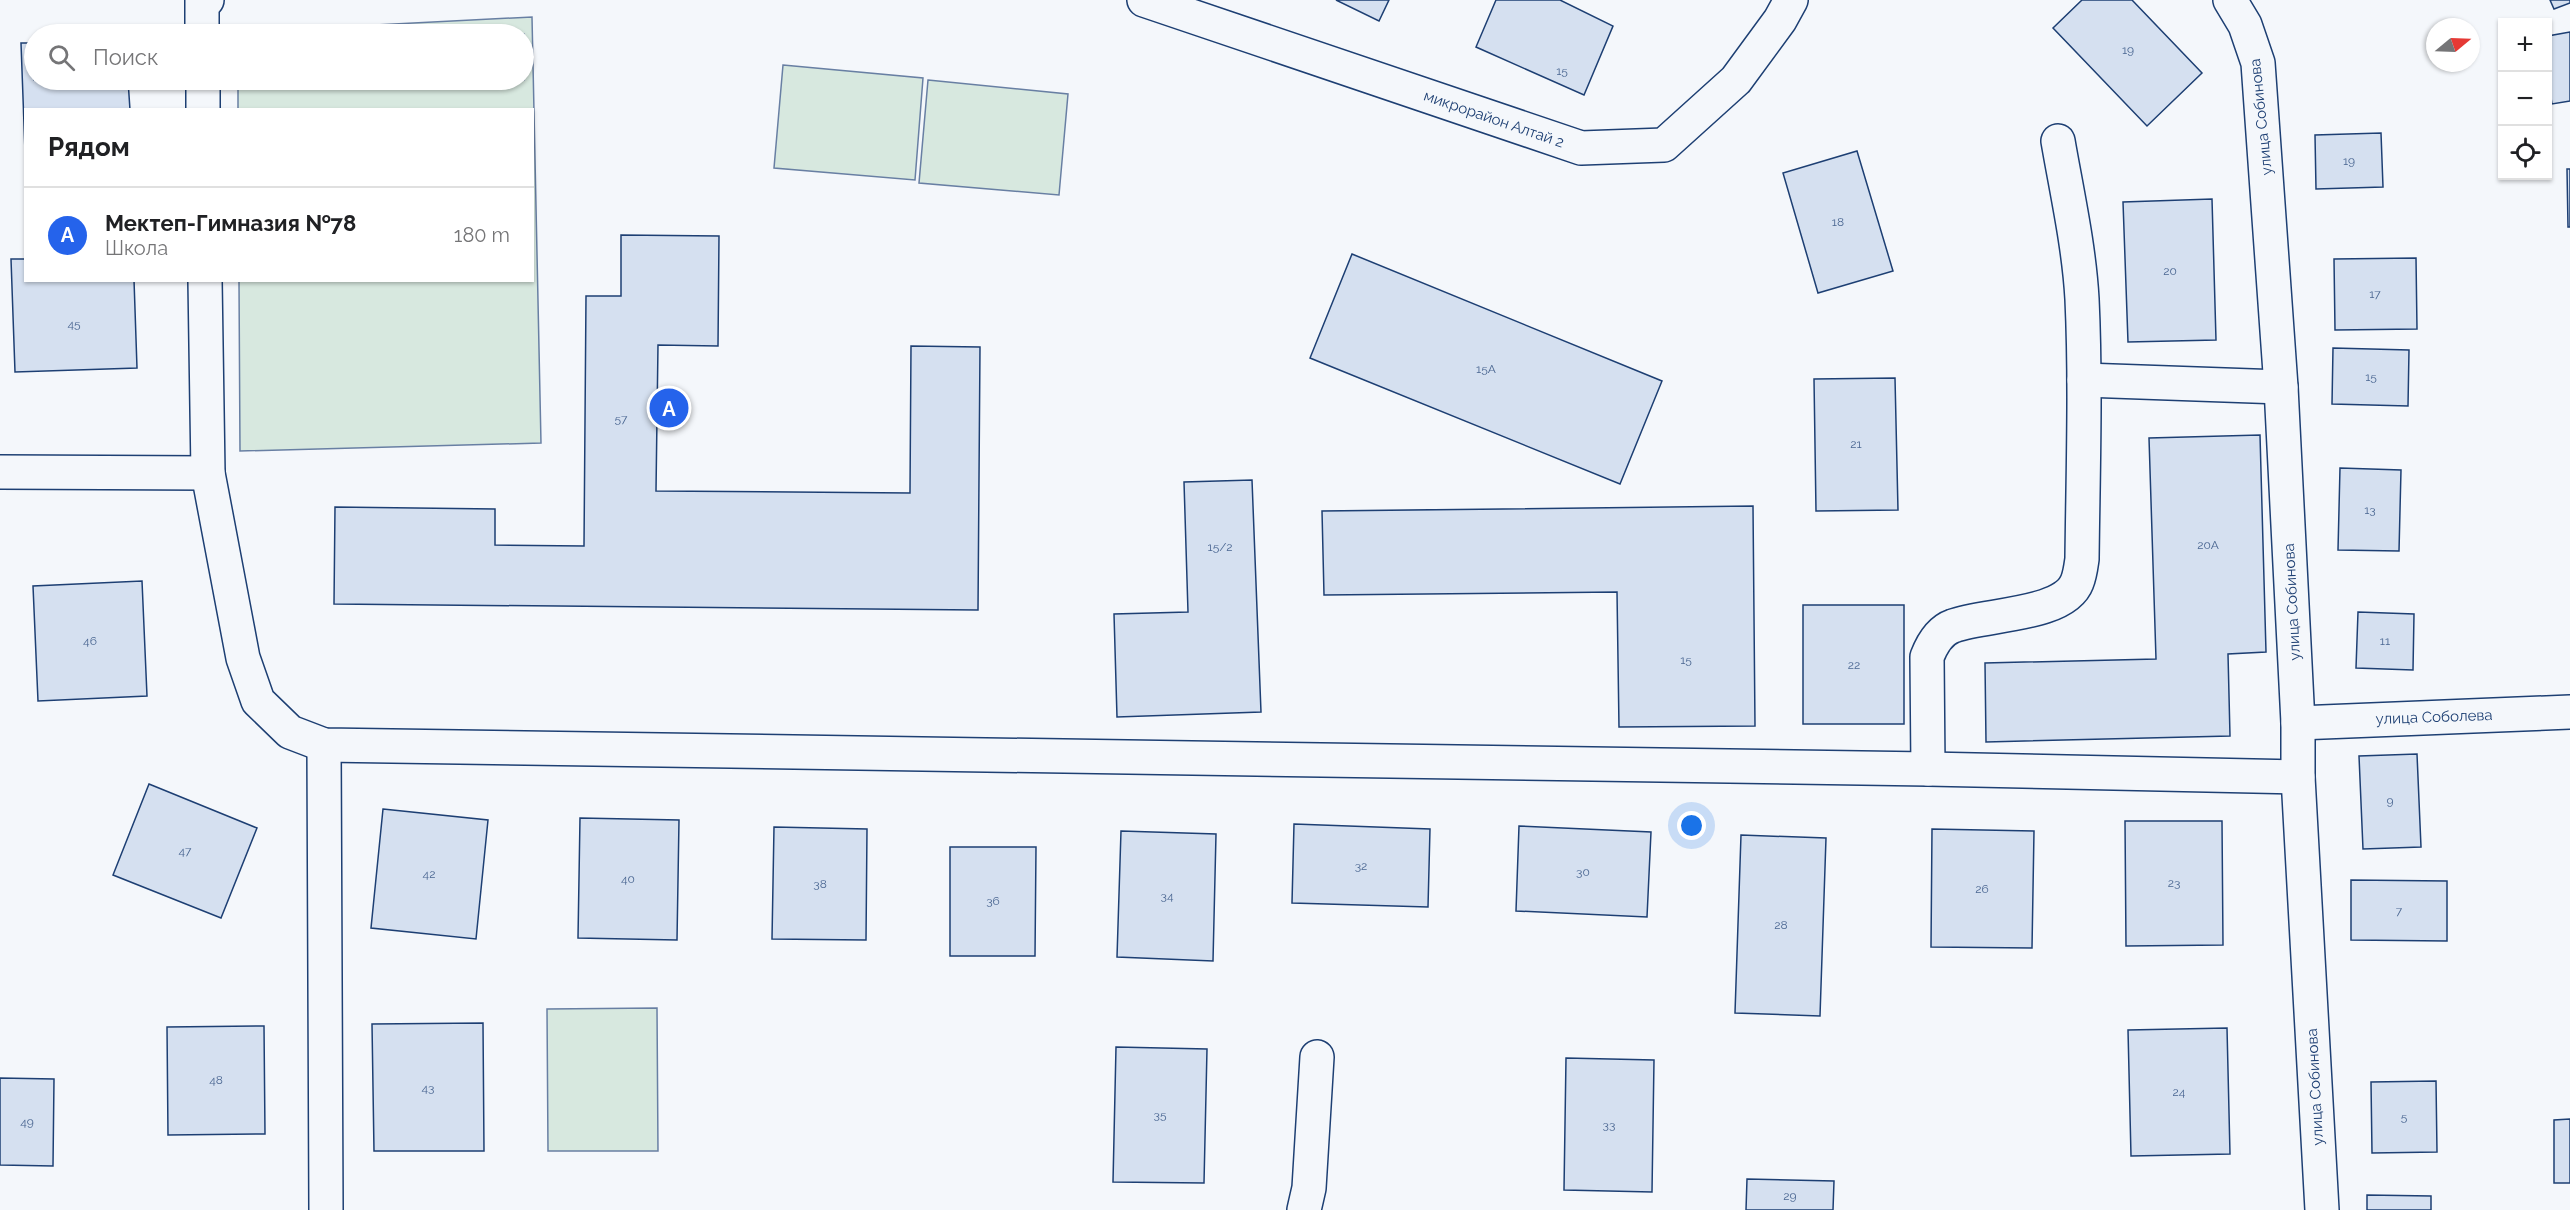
<!DOCTYPE html>
<html lang="ru">
<meta charset="utf-8">
<style>
body{margin:0;font-family:Raleway,sans-serif;background:#f2f2f2;color:#202124}
.controls{position:absolute;right:18px;top:18px;display:grid;overflow:hidden;border-radius:0px;box-shadow:0 2px 4px #0004}
.controls button{width:54px;height:54px;display:grid;place-items:center;padding:0;border:0;border-bottom:2px solid #e0e0e0;background:#fff;color:#202124;font:30px sans-serif}
.compass{position:absolute;left:2426px;top:18px;width:54px;height:54px;border-radius:50%;background:#fff;box-shadow:0 2px 4px #0004;rotate:71deg}
.you{position:absolute;left:1692px;top:826px;width:21px;height:21px;margin:-15px;border:4px solid #fff;border-radius:50%;background:#1a73e8;box-shadow:0 0 0 9px #1a73e833}
.badge{display:grid;place-items:center;width:39px;height:39px;border-radius:50%;background:#2563eb;color:#fff;font-size:20px;font-weight:700}
.pin{position:absolute;translate:-50% -50%;border:3px solid #fff;box-shadow:0 2px 6px #0006}
.list{margin:0;padding:0;list-style:none}
h2{display:flex;justify-content:space-between;align-items:center;height:78px;margin:0;padding:0 24px;font-size:26px}
h2 small{font-size:20px;font-weight:400;color:#757577}
.list li{display:grid;grid-template-columns:39px 1fr auto;gap:18px;align-items:center;box-sizing:border-box;height:96px;padding:0 24px;border-top:2px solid #e0e0e0}
.list b{display:block;font-size:22px;white-space:nowrap}
.list p{margin:0;font-size:20px;white-space:nowrap;color:#757577}
.list em{font-size:20px;font-style:normal;color:#757577}
.icon{flex:none;width:33px;height:33px;fill:none;stroke:currentColor;stroke-width:2;stroke-linecap:round;stroke-linejoin:round}
.map{position:relative;flex:none;width:2570px;height:1210px;overflow:hidden}
.search{position:absolute;background:#fff;box-shadow:0 2px 4px #0004;left:24px;top:24px;width:510px;height:66px;display:flex;align-items:center;gap:15px;box-sizing:border-box;padding:0 21px;border-radius:33px;color:#757577;font-size:22px}
.panel{position:absolute;background:#fff;box-shadow:0 2px 4px #0004;left:24px;top:108px;width:510px;height:174px;border-radius:0px}
.map>svg:first-child{display:block}
</style>
<div class="map">
<svg width="2570" height="1210" viewBox="0 0 2570 1210">
<rect width="100%" height="100%" fill="#f4f7fb"/>
<g fill="#d7e8df" stroke="#687fa3" stroke-width="1.5">
<path d="M 532,17 L 541,443 L 240,451 L 239,281 L 532,280 L 532,110 L 238,109 L 238,80 L 524,80 L 524,34 L 237,34 L 237,32 Z"/>
<path d="M 783,65 L 923,78 L 915,180 L 774,168 Z"/>
<path d="M 928,80 L 1068,94 L 1059,195 L 919,183 Z"/>
<path d="M 657,1008 L 658,1151 L 548,1151 L 547,1009 Z"/>
</g>
<g fill="#d5e0f0" stroke="#1d3f73" stroke-width="1.5">
<path d="M 1336,0 L 1389,0 L 1379,21 Z"/>
<path d="M 1496,0 L 1560,0 L 1613,26 L 1584,95 L 1476,47 Z"/>
<path d="M 2082,0 L 2132,0 L 2202,73 L 2147,126 L 2053,28 Z"/>
<path d="M 2550,0 L 2570,0 L 2570,3 L 2554,9 Z"/>
<path d="M 2570,32 L 2570,101 L 2552,104 L 2548,79 L 2548,36 Z"/>
<path d="M 21,43 L 34,43 L 34,80 L 128,80 L 130,110 L 26,110 L 25,152 Z"/>
<path d="M 2381,133 L 2383,187 L 2316,189 L 2315,135 Z"/>
<path d="M 1857,151 L 1893,271 L 1818,293 L 1783,173 Z"/>
<path d="M 2567,169 L 2570,169 L 2570,227 L 2568,227 Z"/>
<path d="M 2212,199 L 2216,340 L 2128,342 L 2123,202 Z"/>
<path d="M 621,235 L 719,236 L 718,346 L 658,345 L 656,491 L 910,493 L 911,346 L 980,347 L 978,610 L 334,604 L 335,507 L 495,509 L 495,545 L 584,546 L 586,296 L 621,296 Z"/>
<path d="M 1352,254 L 1662,381 L 1620,484 L 1310,358 Z"/>
<path d="M 2416,258 L 2417,329 L 2335,330 L 2334,259 Z"/>
<path d="M 11,259 L 26,259 L 26,280 L 134,280 L 137,368 L 15,372 Z"/>
<path d="M 2333,348 L 2409,350 L 2408,406 L 2332,404 Z"/>
<path d="M 1895,378 L 1898,510 L 1816,511 L 1814,379 Z"/>
<path d="M 2260,435 L 2266,652 L 2228,654 L 2230,736 L 1986,742 L 1985,663 L 2156,659 L 2149,438 Z"/>
<path d="M 2340,468 L 2401,470 L 2399,551 L 2338,550 Z"/>
<path d="M 1252,480 L 1261,712 L 1117,717 L 1114,614 L 1188,612 L 1184,482 Z"/>
<path d="M 1753,506 L 1755,726 L 1619,727 L 1617,592 L 1324,595 L 1322,511 Z"/>
<path d="M 142,581 L 147,696 L 38,701 L 33,586 Z"/>
<rect x="1803" y="605" width="101" height="119"/>
<path d="M 2358,612 L 2414,614 L 2413,670 L 2356,668 Z"/>
<path d="M 2417,754 L 2421,847 L 2363,849 L 2359,756 Z"/>
<path d="M 149,784 L 257,828 L 221,918 L 113,875 Z"/>
<path d="M 383,809 L 488,820 L 476,939 L 371,928 Z"/>
<path d="M 580,818 L 679,820 L 677,940 L 578,938 Z"/>
<path d="M 2125,821 L 2222,821 L 2223,945 L 2126,946 Z"/>
<path d="M 1294,824 L 1430,829 L 1428,907 L 1292,903 Z"/>
<path d="M 1519,826 L 1651,832 L 1647,917 L 1516,911 Z"/>
<path d="M 774,827 L 867,829 L 866,940 L 772,939 Z"/>
<path d="M 1932,829 L 2034,831 L 2032,948 L 1931,947 Z"/>
<path d="M 1121,831 L 1216,834 L 1213,961 L 1117,957 Z"/>
<path d="M 1741,835 L 1826,838 L 1820,1016 L 1735,1013 Z"/>
<path d="M 950,847 L 1036,847 L 1035,956 L 950,956 Z"/>
<path d="M 2351,880 L 2447,881 L 2447,941 L 2351,940 Z"/>
<path d="M 483,1023 L 484,1151 L 374,1151 L 372,1024 Z"/>
<path d="M 264,1026 L 265,1134 L 168,1135 L 167,1027 Z"/>
<path d="M 2227,1028 L 2230,1154 L 2131,1156 L 2128,1030 Z"/>
<path d="M 1116,1047 L 1207,1049 L 1204,1183 L 1113,1182 Z"/>
<path d="M 1566,1058 L 1654,1060 L 1652,1192 L 1564,1190 Z"/>
<path d="M 0,1078 L 54,1079 L 53,1166 L 0,1165 Z"/>
<path d="M 2436,1081 L 2437,1152 L 2372,1153 L 2371,1082 Z"/>
<path d="M 2570,1119 L 2570,1183 L 2554,1183 L 2554,1120 Z"/>
<path d="M 1747,1179 L 1834,1181 L 1833,1210 L 1746,1210 Z"/>
<path d="M 2367,1195 L 2431,1196 L 2431,1210 L 2367,1210 Z"/>
</g>
<g fill="none" stroke-linecap="round" stroke-linejoin="round">
<defs>
<g id="street">
<path d="M 1144,0 L 1581,148 L 1664,145 L 1736,80 L 1780,20 L 1791,0"/>
<path d="M 2230,0 L 2245,25 L 2258,63 L 2281,387 L 2298,723 L 2298,777 L 2322,1210"/>
<path d="M 202,34 L 202,0 L 207,0"/>
<path d="M 203,80 L 203,110"/>
<path d="M 205,280 L 208,473 L 243,658 L 258,701 L 290,732 L 324,745 L 1928,769 L 2298,777"/>
<path d="M 2084,380 L 2281,387"/>
<path d="M 0,472 L 208,473"/>
<path d="M 2298,723 L 2570,712"/>
<path d="M 324,745 L 326,1210"/>
<path d="M 1928,769 L 1927,657 C 1932,644 1939,631 1953,626 C 1984,614 2064,616 2077,582 C 2080,575 2081,566 2082,559 C 2083,472 2086,385 2082,299 C 2079,246 2067,193 2058,141"/>
<path d="M 1304,1210 L 1309,1188 L 1317,1057"/>
</g>
</defs>
<use href="#street" stroke="#1d3f73" stroke-width="36"/>
<use href="#street" stroke="#f4f7fb" stroke-width="33"/>
</g>
<g text-anchor="middle" dominant-baseline="central" stroke-width="4.5" stroke-linejoin="round" paint-order="stroke">
<g font-size="12" fill="#4b6792">
<text x="2128" y="50">19</text>
<text x="1562" y="71">15</text>
<text x="2349" y="161">19</text>
<text x="1838" y="222">18</text>
<text x="2170" y="271">20</text>
<text x="2375" y="294">17</text>
<text x="74" y="324">45</text>
<text x="1486" y="369">15А</text>
<text x="2371" y="377">15</text>
<text x="621" y="419">57</text>
<text x="1856" y="444">21</text>
<text x="2370" y="510">13</text>
<text x="2208" y="545">20А</text>
<text x="1220" y="547">15/2</text>
<text x="90" y="641">46</text>
<text x="2385" y="641">11</text>
<text x="1686" y="660">15</text>
<text x="1854" y="665">22</text>
<text x="2390" y="801">9</text>
<text x="185" y="851">47</text>
<text x="1361" y="866">32</text>
<text x="1583" y="872">30</text>
<text x="429" y="874">42</text>
<text x="628" y="879">40</text>
<text x="2174" y="883">23</text>
<text x="820" y="884">38</text>
<text x="1982" y="889">26</text>
<text x="1167" y="896">34</text>
<text x="993" y="901">36</text>
<text x="2399" y="911">7</text>
<text x="1781" y="925">28</text>
<text x="216" y="1080">48</text>
<text x="428" y="1088">43</text>
<text x="2179" y="1092">24</text>
<text x="1160" y="1115">35</text>
<text x="2404" y="1117">5</text>
<text x="27" y="1122">49</text>
<text x="1609" y="1125">33</text>
<text x="1790" y="1196">29</text>
</g>
<g font-size="15" fill="#1d3f73" stroke="#f4f7fb">
<text transform="translate(2261 117) rotate(-96)">улица Собинова</text>
<text transform="translate(1494 119) rotate(19)">микрорайон Алтай 2</text>
<text transform="translate(2292 602) rotate(-93)">улица Собинова</text>
<text transform="translate(2434 717) rotate(-2)">улица Соболева</text>
<text transform="translate(2315 1087) rotate(-93)">улица Собинова</text>
</g>
</g>
</svg>
<div class="controls">
<button>+</button>
<button>−</button>
<button><svg class="icon" aria-label="locate" viewBox="0 0 24 24"><circle cx="12" cy="12" r="6"/><path d="M12 2v4M12 18v4M2 12h4M18 12h4"/></svg></button>
</div>
<svg class="compass" viewBox="-18 -18 36 36"><path d="M0-13l5 13h-10z" fill="#e53935"/><path d="M0 13l5-13h-10z" fill="#757577"/></svg>
<div class="you"></div>
<div class="pin badge" style="left:669px;top:408px">A</div>
<div class="search"><svg class="icon" aria-label="search" viewBox="0 0 24 24"><circle cx="10" cy="10" r="6"/><path d="M15 15l6 6"/></svg>Поиск</div>
<section class="panel">
<h2>Рядом<small></small></h2>
<ul class="list">
<li><span class="badge">A</span><div><b>Мектеп-Гимназия №78</b><p>Школа</p></div><em>180 m</em></li>
</ul>
</section>
</div>
